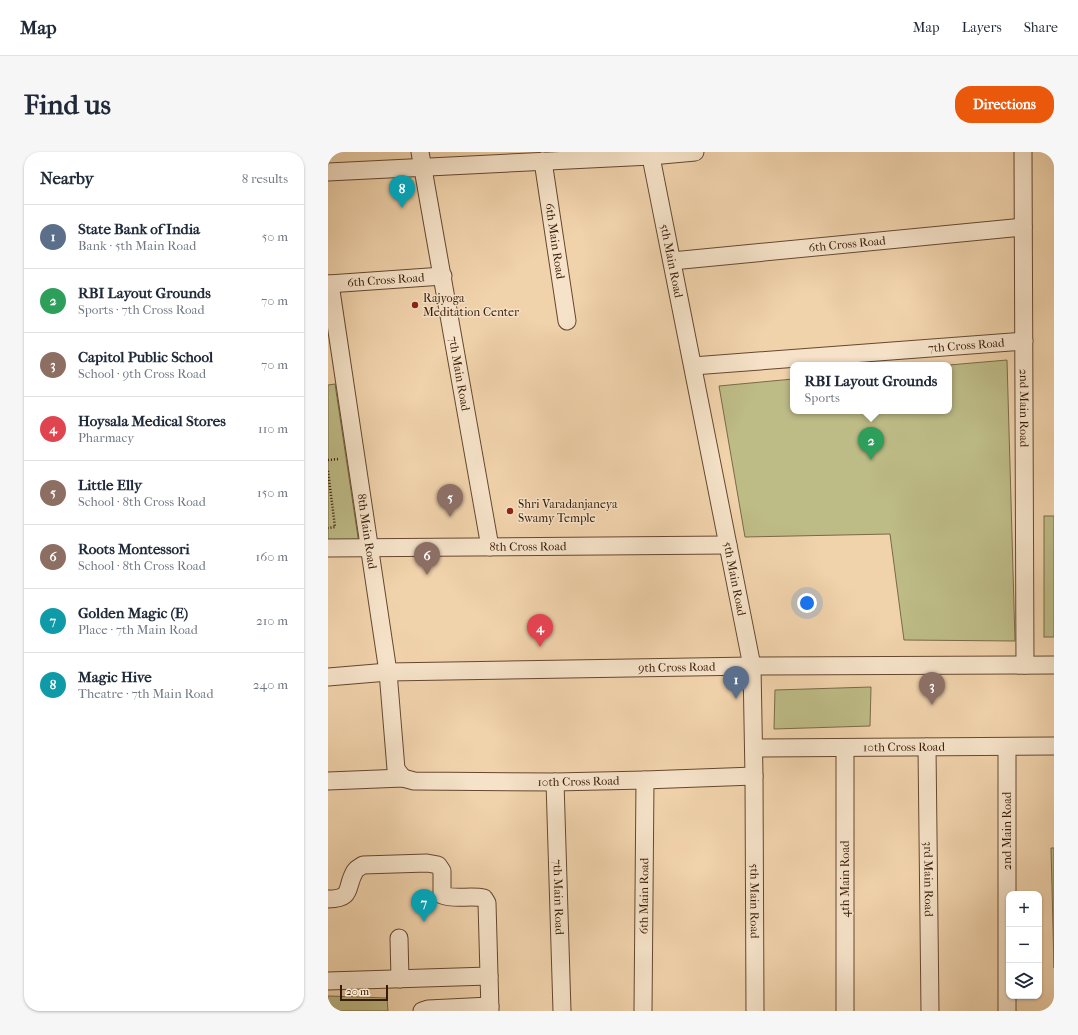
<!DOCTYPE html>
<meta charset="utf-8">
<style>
body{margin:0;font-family:"IM FELL French Canon",serif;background:#f6f6f7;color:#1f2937}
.controls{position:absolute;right:12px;bottom:12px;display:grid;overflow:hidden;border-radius:8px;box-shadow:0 1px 3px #0004}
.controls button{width:36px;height:36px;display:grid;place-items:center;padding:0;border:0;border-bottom:1px solid #e0e1e3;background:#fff;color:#1f2937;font:20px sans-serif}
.scale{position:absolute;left:12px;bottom:10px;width:48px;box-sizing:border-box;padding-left:4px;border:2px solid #371a07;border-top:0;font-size:11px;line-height:14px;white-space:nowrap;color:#371a07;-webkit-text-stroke:3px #f5e2c8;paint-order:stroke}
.you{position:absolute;left:479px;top:451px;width:14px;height:14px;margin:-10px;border:3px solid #fff;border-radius:50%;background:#1a73e8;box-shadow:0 0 0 6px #1a73e833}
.badge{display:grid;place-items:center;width:26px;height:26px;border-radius:50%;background:#ea580c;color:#fff;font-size:13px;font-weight:700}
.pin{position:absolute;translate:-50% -33px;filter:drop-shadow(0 1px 2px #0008)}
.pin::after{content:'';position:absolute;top:21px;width:14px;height:12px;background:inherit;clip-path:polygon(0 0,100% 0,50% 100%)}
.popup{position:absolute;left:462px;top:210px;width:162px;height:52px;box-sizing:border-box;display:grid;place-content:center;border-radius:8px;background:#fff;filter:drop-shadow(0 1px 3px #0005);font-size:13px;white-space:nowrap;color:#747a83}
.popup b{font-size:15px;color:#1f2937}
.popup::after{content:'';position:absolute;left:50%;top:100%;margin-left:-8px;border:8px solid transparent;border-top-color:#fff}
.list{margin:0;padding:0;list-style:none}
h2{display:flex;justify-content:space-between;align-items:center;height:52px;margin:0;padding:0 16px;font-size:17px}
h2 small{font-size:13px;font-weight:400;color:#747a83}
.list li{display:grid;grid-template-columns:26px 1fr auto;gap:12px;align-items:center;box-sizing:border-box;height:64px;padding:0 16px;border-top:1px solid #e0e1e3}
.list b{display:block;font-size:15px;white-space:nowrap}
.list p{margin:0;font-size:13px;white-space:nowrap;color:#747a83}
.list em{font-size:13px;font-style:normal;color:#747a83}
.icon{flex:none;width:22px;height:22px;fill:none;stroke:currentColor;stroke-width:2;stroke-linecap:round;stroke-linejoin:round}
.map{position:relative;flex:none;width:726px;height:859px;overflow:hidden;border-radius:16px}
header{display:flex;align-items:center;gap:24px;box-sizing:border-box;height:56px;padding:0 20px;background:#fff;border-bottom:1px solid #e0e1e3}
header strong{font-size:19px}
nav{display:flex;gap:22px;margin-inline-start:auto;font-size:14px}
.intro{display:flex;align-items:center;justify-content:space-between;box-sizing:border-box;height:96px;padding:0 24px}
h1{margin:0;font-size:28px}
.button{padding:10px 18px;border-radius:16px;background:#ea580c;color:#fff;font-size:14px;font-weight:700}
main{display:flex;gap:24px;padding:0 24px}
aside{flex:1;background:#fff;border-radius:16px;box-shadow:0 1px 3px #0004}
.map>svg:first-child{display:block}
</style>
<header>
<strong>Map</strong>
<nav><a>Map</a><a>Layers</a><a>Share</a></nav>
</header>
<div class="intro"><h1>Find us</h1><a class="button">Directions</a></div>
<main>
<aside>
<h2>Nearby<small>8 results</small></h2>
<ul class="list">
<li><span class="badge" style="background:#5c6f8a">1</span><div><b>State Bank of India</b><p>Bank · 5th Main Road</p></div><em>50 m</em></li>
<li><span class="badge" style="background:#2e9e5b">2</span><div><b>RBI Layout Grounds</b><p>Sports · 7th Cross Road</p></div><em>70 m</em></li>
<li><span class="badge" style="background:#8d6e63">3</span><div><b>Capitol Public School</b><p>School · 9th Cross Road</p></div><em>70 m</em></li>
<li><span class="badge" style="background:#e0444e">4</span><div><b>Hoysala Medical Stores</b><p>Pharmacy</p></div><em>110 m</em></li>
<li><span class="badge" style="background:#8d6e63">5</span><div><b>Little Elly</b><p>School · 8th Cross Road</p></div><em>150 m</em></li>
<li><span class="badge" style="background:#8d6e63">6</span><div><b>Roots Montessori</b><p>School · 8th Cross Road</p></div><em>160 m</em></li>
<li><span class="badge" style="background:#0f9aa8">7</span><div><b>Golden Magic (E)</b><p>Place · 7th Main Road</p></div><em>210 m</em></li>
<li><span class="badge" style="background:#0f9aa8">8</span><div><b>Magic Hive</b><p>Theatre · 7th Main Road</p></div><em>240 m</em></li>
</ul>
</aside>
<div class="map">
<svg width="726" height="859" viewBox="0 0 726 859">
<rect width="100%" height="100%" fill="#f0d2ab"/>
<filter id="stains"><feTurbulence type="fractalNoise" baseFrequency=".005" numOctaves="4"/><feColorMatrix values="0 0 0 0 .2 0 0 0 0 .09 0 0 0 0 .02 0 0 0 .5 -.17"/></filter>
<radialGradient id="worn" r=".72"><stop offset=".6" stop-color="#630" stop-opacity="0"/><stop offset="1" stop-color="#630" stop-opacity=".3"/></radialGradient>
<g fill="#bdbb86" stroke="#7a6a46">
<path d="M 679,208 L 687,489 L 576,488 L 562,382 L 417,385 L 391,234 L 465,227 L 465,259 L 621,259 L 621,213 Z"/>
<path d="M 7,232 L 31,392 L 0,392 L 0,233 Z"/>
<rect x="716" y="364" width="10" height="121"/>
<path d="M 543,535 L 542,574 L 446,577 L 447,538 Z"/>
<path d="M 723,696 L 726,696 L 726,816 Z"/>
<path d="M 0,844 L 59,846 L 60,859 L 0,859 Z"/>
</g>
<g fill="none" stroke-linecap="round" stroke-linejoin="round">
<defs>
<g id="minor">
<path id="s1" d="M 92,0 L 162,395"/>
<path id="s2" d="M 322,0 L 424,514 L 426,624 L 427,859"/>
<path id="s3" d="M 695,0 L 697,513"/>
<path id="s4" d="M 215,9 L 239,169"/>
<path d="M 0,20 L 323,4 L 367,0"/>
<path id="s5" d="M 344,109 L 695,75"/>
<path id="s6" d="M 0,132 L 115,124"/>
<path id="s7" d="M 2,132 L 60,520 L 68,617 L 75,626"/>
<path id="s8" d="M 365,214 L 696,189"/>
<path id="s9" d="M 0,396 L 400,393"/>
<path id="s10" d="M 0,525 L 60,520 L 424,514 L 726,513"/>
<path id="s11" d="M 599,595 L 602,859"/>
<path d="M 679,595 L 679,859"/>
<path id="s12" d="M 426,596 L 726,594"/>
<path id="s13" d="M 0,629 L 75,626 L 86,629 L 227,630 L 317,628 L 426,624"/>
<path id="s14" d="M 227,630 L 234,859"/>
<path d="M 0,747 C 26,747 17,735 27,719 C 29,716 32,715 35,713 L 99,711 L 110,713 L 114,719 L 114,743 C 127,748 142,743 156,746 L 159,751 L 162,859"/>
<path d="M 71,786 L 72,827"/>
<path d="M 0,829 L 161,824"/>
<path d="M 94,859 L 100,857 L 162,854"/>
<path id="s15" d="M 315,859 L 317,628"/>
<path d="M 517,859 L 517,596"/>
</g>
</defs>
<use href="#minor" stroke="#654830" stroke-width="19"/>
<g stroke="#371a07" stroke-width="2.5" stroke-dasharray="1 2" stroke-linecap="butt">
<path d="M 0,308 L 11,307"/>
<path d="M 0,319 L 7,375 L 0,376"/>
</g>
<use href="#minor" stroke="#f5e2c8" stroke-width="17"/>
</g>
<g fill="#8f2418" stroke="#f5e2c8" stroke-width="1.5">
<circle cx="87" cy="153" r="4"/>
<circle cx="182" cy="359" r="4"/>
</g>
<g text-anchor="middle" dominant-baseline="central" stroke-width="3" stroke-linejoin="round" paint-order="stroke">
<g font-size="12" fill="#371a07" stroke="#f5e2c8">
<text stroke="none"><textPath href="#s4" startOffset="81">6th Main Road</textPath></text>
<text stroke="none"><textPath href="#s5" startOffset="176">6th Cross Road</textPath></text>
<text stroke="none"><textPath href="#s2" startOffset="111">5th Main Road</textPath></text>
<text stroke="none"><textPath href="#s6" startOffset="58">6th Cross Road</textPath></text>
<text stroke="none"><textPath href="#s8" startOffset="274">7th Cross Road</textPath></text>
<text stroke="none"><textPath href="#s1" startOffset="225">7th Main Road</textPath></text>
<text stroke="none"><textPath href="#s3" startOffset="256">2nd Main Road</textPath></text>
<text stroke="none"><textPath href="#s7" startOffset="250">8th Main Road</textPath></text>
<text stroke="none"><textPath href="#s9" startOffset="200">8th Cross Road</textPath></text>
<text stroke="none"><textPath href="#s2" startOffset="435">5th Main Road</textPath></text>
<text stroke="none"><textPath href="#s10" startOffset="349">9th Cross Road</textPath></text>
<text stroke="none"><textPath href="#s12" startOffset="150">10th Cross Road</textPath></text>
<text stroke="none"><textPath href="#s13" startOffset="251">10th Cross Road</textPath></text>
<text transform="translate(679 679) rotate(-90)">2nd Main Road</text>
<text transform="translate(517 727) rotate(-90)">4th Main Road</text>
<text stroke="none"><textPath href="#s11" startOffset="132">3rd Main Road</textPath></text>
<text stroke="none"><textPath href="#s15" startOffset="115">6th Main Road</textPath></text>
<text stroke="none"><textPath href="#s14" startOffset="115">7th Main Road</textPath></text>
<text stroke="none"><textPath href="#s2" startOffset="759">5th Main Road</textPath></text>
</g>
<g font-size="12" fill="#371a07" stroke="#f5e2c8" text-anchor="start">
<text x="95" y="146">Rajyoga<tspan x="95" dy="14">Meditation Center</tspan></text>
<text x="190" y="352">Shri Varadanjaneya<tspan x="190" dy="14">Swamy Temple</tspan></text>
</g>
</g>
<rect width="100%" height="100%" filter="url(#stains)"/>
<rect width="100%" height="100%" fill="url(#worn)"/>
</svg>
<div class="controls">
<button>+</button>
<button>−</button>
<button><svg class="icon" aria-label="layers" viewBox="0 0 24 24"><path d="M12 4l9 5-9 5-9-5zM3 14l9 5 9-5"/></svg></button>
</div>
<div class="scale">20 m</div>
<div class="you"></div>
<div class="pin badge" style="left:408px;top:547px;background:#5c6f8a">1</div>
<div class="pin badge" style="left:543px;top:308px;background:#2e9e5b">2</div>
<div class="popup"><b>RBI Layout Grounds</b>Sports</div>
<div class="pin badge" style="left:604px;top:553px;background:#8d6e63">3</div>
<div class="pin badge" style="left:212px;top:495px;background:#e0444e">4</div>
<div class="pin badge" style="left:122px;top:365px;background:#8d6e63">5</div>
<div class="pin badge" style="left:99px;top:423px;background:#8d6e63">6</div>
<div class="pin badge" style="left:96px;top:770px;background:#0f9aa8">7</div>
<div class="pin badge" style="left:74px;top:56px;background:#0f9aa8">8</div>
</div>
</main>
